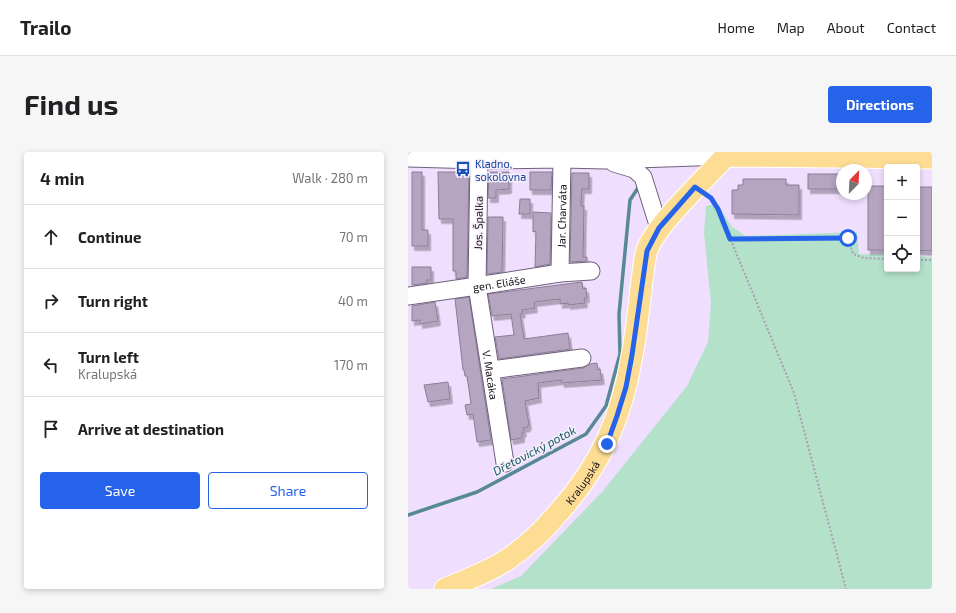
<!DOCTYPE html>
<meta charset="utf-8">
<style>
body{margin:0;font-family:"Exo 2",sans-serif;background:#f6f6f6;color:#202124}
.controls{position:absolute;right:12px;top:12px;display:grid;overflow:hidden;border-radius:4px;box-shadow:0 2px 6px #0003}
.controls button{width:36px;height:36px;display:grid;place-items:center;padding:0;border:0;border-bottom:1px solid #e0e0e0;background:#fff;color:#202124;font:20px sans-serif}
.compass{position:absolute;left:428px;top:12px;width:36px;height:36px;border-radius:50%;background:#fff;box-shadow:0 2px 6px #0003;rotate:24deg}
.stop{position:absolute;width:12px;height:12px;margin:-9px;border:3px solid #2563eb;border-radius:50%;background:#fff}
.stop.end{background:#2563eb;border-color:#fff;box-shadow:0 1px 4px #0008}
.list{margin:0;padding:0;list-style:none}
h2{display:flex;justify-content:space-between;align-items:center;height:52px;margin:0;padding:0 16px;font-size:17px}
h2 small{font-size:13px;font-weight:400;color:#757577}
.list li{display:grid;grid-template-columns:26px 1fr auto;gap:12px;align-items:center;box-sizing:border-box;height:64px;padding:0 16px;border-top:1px solid #e0e0e0}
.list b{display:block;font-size:15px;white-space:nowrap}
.list p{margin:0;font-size:13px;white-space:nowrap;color:#757577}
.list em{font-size:13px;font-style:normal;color:#757577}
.actions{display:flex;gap:8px;padding:12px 16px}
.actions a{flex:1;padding:9px 0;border:1px solid #2563eb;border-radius:4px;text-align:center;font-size:14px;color:#2563eb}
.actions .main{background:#2563eb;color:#fff}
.icon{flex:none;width:22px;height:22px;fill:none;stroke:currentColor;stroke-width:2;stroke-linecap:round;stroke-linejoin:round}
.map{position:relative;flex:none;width:524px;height:437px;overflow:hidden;border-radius:4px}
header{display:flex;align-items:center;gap:24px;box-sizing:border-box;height:56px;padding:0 20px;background:#fff;border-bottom:1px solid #e0e0e0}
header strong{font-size:19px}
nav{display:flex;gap:22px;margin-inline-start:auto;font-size:14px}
.intro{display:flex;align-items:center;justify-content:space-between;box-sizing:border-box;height:96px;padding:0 24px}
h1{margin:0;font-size:28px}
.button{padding:10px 18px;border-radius:4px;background:#2563eb;color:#fff;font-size:14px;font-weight:700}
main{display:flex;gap:24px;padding:0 24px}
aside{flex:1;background:#fff;border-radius:4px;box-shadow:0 2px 6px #0003}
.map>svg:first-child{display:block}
</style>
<header>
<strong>Trailo</strong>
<nav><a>Home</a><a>Map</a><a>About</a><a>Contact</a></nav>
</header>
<div class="intro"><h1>Find us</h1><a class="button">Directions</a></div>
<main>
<aside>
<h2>4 min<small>Walk · 280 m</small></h2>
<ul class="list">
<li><svg class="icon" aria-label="ahead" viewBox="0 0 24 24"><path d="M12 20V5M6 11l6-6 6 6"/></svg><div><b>Continue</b></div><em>70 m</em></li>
<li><svg class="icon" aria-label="right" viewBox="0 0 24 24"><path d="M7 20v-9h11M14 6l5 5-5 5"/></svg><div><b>Turn right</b></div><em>40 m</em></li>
<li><svg class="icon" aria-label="left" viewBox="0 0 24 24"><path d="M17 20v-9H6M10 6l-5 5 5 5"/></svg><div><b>Turn left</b><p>Kralupská</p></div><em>170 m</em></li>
<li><svg class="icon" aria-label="arrive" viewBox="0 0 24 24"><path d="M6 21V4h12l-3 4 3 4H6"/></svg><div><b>Arrive at destination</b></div></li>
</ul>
<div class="actions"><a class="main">Save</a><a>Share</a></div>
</aside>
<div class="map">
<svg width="524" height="437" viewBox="0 0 524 437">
<defs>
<filter id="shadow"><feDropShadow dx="2.5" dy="4.5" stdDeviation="0" flood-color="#0004"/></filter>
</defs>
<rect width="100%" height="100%" fill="#efdefd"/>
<path fill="#b4e1c9" d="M 309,52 L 324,75 L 338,84 L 449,80 L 451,102 L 479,103 L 479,117 L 509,117 L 509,104 L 524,105 L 524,437 L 83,437 L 113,424 L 194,340 L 279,234 L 300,190 L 303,151 L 296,81 L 298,54 Z"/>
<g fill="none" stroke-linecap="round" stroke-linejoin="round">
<path stroke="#568896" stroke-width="3.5" d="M 0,363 L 69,340 L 178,282 L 198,254 L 212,202 L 211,162 L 222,48 L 230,36"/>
</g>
<g fill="#b5a5c1" stroke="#8c7d98" filter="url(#shadow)">
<path d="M 4,20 L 14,20 L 14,78 L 20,78 L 20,94 L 4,94 Z"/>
<path d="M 30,20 L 61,20 L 59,125 L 48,127 L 48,119 L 45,119 L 45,67 L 31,67 Z"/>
<path d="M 81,20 L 101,20 L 101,37 L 88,38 L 88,46 L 80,46 Z"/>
<path d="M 122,20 L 144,20 L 143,38 L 122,38 Z"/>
<path d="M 164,21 L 181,21 L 181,37 L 174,37 L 173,54 L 176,54 L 175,105 L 179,105 L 179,109 L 162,110 Z"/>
<rect x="400" y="22" width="34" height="15"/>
<path d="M 335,27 L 378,27 L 378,33 L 391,33 L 391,63 L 324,62 L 324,38 L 330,38 L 330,33 L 335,33 Z"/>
<rect x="460" y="34" width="19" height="64"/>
<path d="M 509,35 L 524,35 L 524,99 L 509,98 Z"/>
<path d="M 112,47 L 122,47 L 122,62 L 111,62 Z"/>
<path d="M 125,60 L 143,61 L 142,112 L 127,115 L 128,79 L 125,80 Z"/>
<path d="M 80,65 L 95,65 L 94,120 L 79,122 Z"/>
<path d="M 4,115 L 23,115 L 23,128 L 19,128 L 19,131 L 4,133 Z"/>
<path d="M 174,130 L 175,137 L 178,136 L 179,146 L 176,146 L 177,151 L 160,153 L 160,151 L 152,152 L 152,147 L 126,150 L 127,156 L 114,158 L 115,161 L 112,162 L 116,187 L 160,181 L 162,197 L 91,207 L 87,185 L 106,183 L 103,162 L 84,164 L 80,142 Z"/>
<path d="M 61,145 L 83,288 L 69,290 L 65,262 L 59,263 L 57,253 L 63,252 L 59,224 L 57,224 L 56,218 L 55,218 L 47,147 Z"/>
<path d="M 27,150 L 30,169 L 12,172 L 12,168 L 4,169 L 4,154 Z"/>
<path d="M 189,211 L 190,218 L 192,217 L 194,228 L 154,231 L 153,228 L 130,231 L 131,246 L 117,249 L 121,273 L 120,273 L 120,275 L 115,276 L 116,280 L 114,281 L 114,286 L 103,288 L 94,227 L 175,216 L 182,212 Z"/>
<path d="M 40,230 L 42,247 L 20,250 L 16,233 Z"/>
</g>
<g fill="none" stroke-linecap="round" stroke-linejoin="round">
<defs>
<g id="minor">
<path d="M 0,6 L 71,8 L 154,7 L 198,8 L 318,4"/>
<path id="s1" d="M 71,8 L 69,134 L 97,311"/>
<path d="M 206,11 L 226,17 L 235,25 L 251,76"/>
<path id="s2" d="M 152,121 L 154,7"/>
<path id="s3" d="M 0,144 L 69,134 L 152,121 L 183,119"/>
<path d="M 83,218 L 174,206"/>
</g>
<g id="major">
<path id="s4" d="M 37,437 C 58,428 81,420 100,407 C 119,394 136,378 151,360 C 193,313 214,265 224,203 C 229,178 231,153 234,128 C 236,117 236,103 241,93 C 248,80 257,69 266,59 C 283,40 301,22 318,4 L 524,6"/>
</g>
</defs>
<use href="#minor" stroke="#6f617b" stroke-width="19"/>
<use href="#major" stroke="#fff" stroke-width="23"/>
<g stroke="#aa9db5" stroke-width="2" stroke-dasharray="2 2" stroke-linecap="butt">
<path d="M 301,45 L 310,57 L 386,241 L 438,437"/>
<path d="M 322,87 L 440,86 L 445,102 L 456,106 L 479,107"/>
<path d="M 509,108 L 524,108"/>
</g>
<use href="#minor" stroke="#fff" stroke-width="17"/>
<use href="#major" stroke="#fddc94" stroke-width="21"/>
</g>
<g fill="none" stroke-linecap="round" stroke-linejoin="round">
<path stroke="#2563eb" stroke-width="5" d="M 199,292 L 209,264 L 218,235 L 224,203 L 239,99 L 251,76 L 287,35 L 303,46 L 310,57 L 322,87 L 440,86"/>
</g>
<defs>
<symbol id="bus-bare" viewBox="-9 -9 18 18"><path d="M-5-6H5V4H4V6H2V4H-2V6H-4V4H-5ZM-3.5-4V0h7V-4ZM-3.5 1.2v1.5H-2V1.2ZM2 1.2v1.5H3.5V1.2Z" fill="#1a4fb4" stroke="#f7f0fc" stroke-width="2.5" paint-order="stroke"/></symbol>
</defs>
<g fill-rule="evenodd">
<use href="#bus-bare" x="44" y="6" width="22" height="22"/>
</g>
<g text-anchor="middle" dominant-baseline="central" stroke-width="3" stroke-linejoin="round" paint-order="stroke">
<g font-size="11" fill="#164399" stroke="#f7f0fc" text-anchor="start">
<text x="67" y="11">Kladno,<tspan x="67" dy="13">sokolovna</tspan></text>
</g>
<g font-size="11" fill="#16101b" stroke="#f7f0fc">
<text stroke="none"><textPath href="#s2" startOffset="57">Jar. Charváta</textPath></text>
<text transform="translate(70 71) rotate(-89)">Jos. Špalka</text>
<text stroke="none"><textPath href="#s3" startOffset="92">gen. Eliáše</textPath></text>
<text stroke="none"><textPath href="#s1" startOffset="216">V. Macáka</textPath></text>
<text stroke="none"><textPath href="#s4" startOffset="177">Kralupská</textPath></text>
</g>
<g font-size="12" font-style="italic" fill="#1a5863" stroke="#f7f0fc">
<text transform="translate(126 298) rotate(-28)">Dřetovický potok</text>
</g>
</g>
</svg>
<div class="controls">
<button>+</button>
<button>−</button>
<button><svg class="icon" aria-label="locate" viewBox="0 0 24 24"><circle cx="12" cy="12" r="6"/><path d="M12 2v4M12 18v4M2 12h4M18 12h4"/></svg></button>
</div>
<svg class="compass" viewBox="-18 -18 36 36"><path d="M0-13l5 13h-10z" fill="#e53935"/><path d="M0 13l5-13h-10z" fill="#757577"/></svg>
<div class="stop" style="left:440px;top:86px"></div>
<div class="stop end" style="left:199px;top:292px"></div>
</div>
</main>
